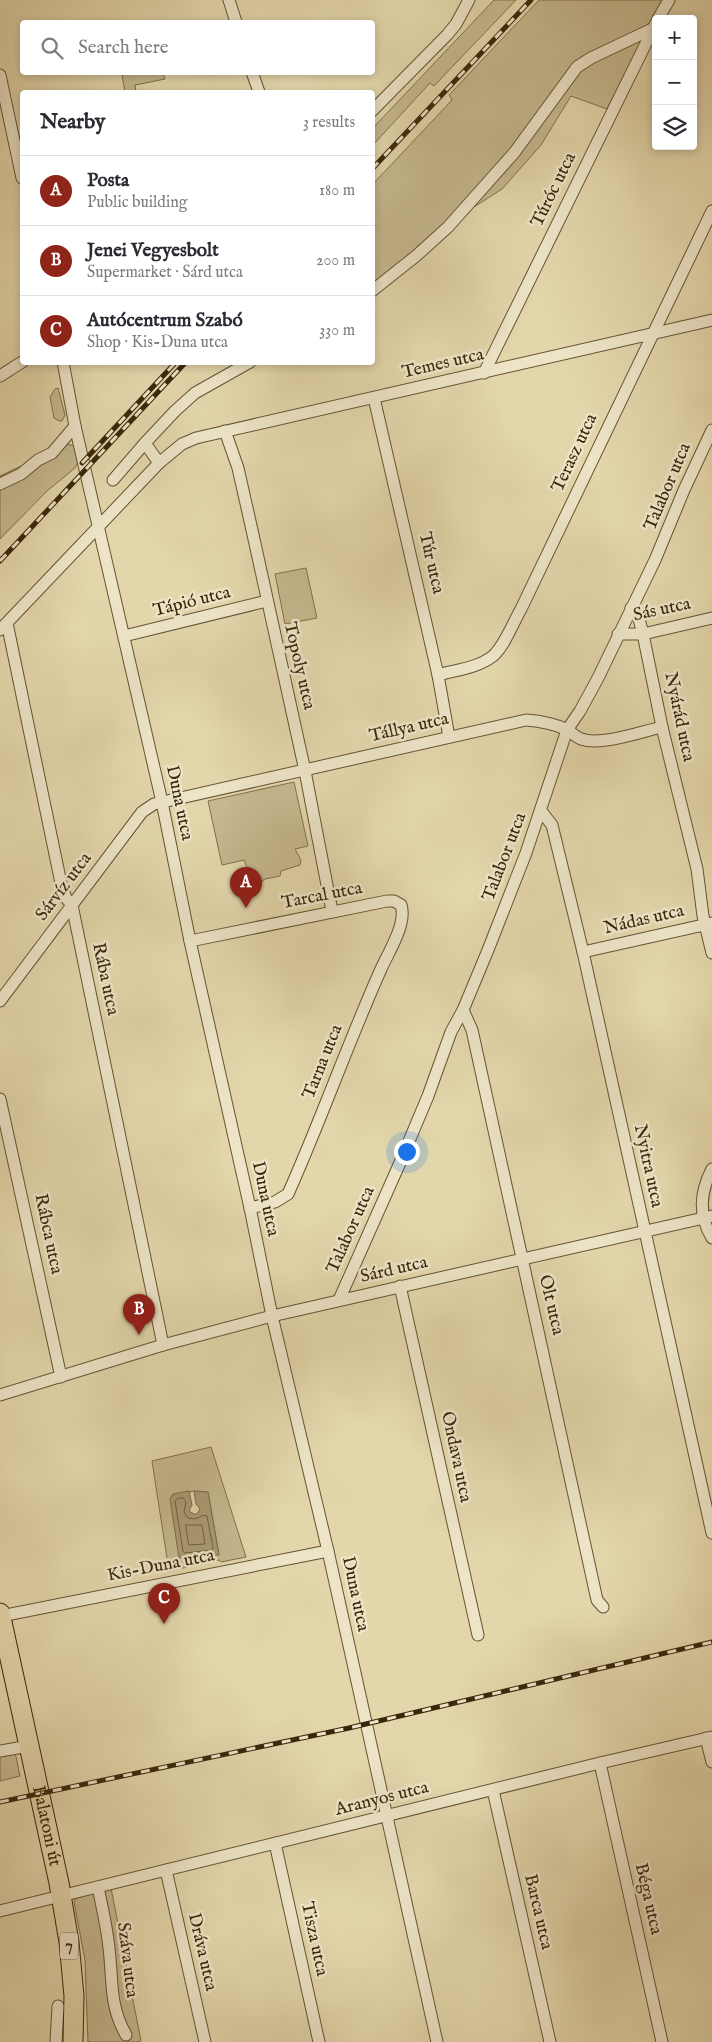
<!DOCTYPE html>
<meta charset="utf-8">
<style>
body{margin:0;font-family:"IM FELL English",serif;background:#f7f7f7;color:#2b2b33}
.controls{position:absolute;right:15px;top:15px;display:grid;overflow:hidden;border-radius:5px;box-shadow:0 2px 8px #0003}
.controls button{width:45px;height:45px;display:grid;place-items:center;padding:0;border:0;border-bottom:1px solid #e1e1e2;background:#fff;color:#2b2b33;font:25px sans-serif}
.you{position:absolute;left:406px;top:1151px;width:18px;height:18px;margin:-12px;border:4px solid #fff;border-radius:50%;background:#1a73e8;box-shadow:0 0 0 8px #1a73e833}
.badge{display:grid;place-items:center;width:32px;height:32px;border-radius:50%;background:#8f2418;color:#fff;font-size:16px;font-weight:700}
.pin{position:absolute;translate:-50% -41px;filter:drop-shadow(0 1px 2px #0008)}
.pin::after{content:'';position:absolute;top:26px;width:18px;height:15px;background:inherit;clip-path:polygon(0 0,100% 0,50% 100%)}
.list{margin:0;padding:0;list-style:none}
h2{display:flex;justify-content:space-between;align-items:center;height:65px;margin:0;padding:0 20px;font-size:21px}
h2 small{font-size:16px;font-weight:400;color:#7c7c81}
.list li{display:grid;grid-template-columns:32px 1fr auto;gap:15px;align-items:center;box-sizing:border-box;height:70px;padding:0 20px;border-top:1px solid #e1e1e2}
.list b{display:block;font-size:19px;white-space:nowrap}
.list p{margin:0;font-size:16px;white-space:nowrap;color:#7c7c81}
.list em{font-size:16px;font-style:normal;color:#7c7c81}
.icon{flex:none;width:28px;height:28px;fill:none;stroke:currentColor;stroke-width:2;stroke-linecap:round;stroke-linejoin:round}
.map{position:relative;flex:none;width:712px;height:2042px;overflow:hidden}
.search{position:absolute;background:#fff;box-shadow:0 2px 8px #0003;left:20px;top:20px;width:355px;height:55px;display:flex;align-items:center;gap:12px;box-sizing:border-box;padding:0 18px;border-radius:5px;color:#7c7c81;font-size:19px}
.panel{position:absolute;background:#fff;box-shadow:0 2px 8px #0003;left:20px;top:90px;width:355px;height:275px;border-radius:5px}
.map>svg:first-child{display:block}
</style>
<div class="map">
<svg width="712" height="2042" viewBox="0 0 712 2042">
<rect width="100%" height="100%" fill="#e3d6ab"/>
<filter id="stains"><feTurbulence type="fractalNoise" baseFrequency=".004" numOctaves="4"/><feColorMatrix values="0 0 0 0 .2 0 0 0 0 .09 0 0 0 0 .02 0 0 0 .5 -.17"/></filter>
<radialGradient id="worn" r=".72"><stop offset=".6" stop-color="#630" stop-opacity="0"/><stop offset="1" stop-color="#630" stop-opacity=".3"/></radialGradient>
<g fill="#c6b88f" stroke="#80704c" fill-rule="evenodd">
<path d="M 494,0 L 516,0 L 434,86 L 430,83 L 373,145 L 373,128 Z"/>
<path d="M 539,0 L 665,0 L 607,109 L 571,96 L 541,145 L 502,189 L 471,209 L 418,260 L 373,297 L 373,184 L 452,100 L 449,95 Z"/>
<path d="M 133,72 L 163,73 L 165,79 L 135,85 L 136,92 L 125,92 L 122,75 Z"/>
<path d="M 58,388 L 65,415 L 62,421 L 59,421 L 54,418 L 50,397 L 55,389 Z"/>
<path d="M 67,444 L 74,446 L 78,462 L 75,468 L 47,491 L 0,539 L 0,476 L 21,466 L 25,476 L 61,447 Z"/>
<path d="M 306,568 L 317,618 L 285,624 L 275,574 Z"/>
<path d="M 294,782 L 308,846 L 295,849 L 301,860 L 300,865 L 281,871 L 280,876 L 265,879 L 257,885 L 249,873 L 244,860 L 222,865 L 208,801 Z"/>
<path d="M 211,1447 L 246,1557 L 221,1562 L 219,1560 L 169,1571 L 152,1461 ZM 194,1491 L 208,1492 L 219,1555 L 171,1496 Z"/>
<path d="M 15,1752 L 20,1776 L 0,1781 L 0,1754 Z"/>
<path d="M 111,1888 L 141,2041 L 137,2042 L 88,2042 L 85,1960 L 74,1902 C 78,1891 100,1890 111,1888 Z"/>
</g>
<path fill="#aa9a74" stroke="#7d6c49" d="M 189,1491 L 192,1505 L 189,1511 L 194,1514 L 197,1514 L 200,1509 L 196,1504 L 194,1491 L 208,1492 L 219,1555 L 179,1558 L 170,1499 L 173,1494 Z"/>
<g fill="none" stroke-linecap="round" stroke-linejoin="round">
<g stroke="#72603e" stroke-width="1">
<path d="M 183,1498 L 186,1502 L 184,1512 L 188,1518 L 195,1519 L 204,1515 L 207,1516 L 213,1548 L 212,1550 L 185,1553 L 183,1551 L 175,1501 L 177,1499 Z"/>
<path d="M 186,1525 L 202,1525 L 205,1544 L 189,1545 Z"/>
</g>
<defs>
<g id="minor">
<path d="M 229,0 L 236,22"/>
<path d="M 658,19 L 669,0"/>
<path d="M 252,72 L 259,92"/>
<path d="M 0,75 L 22,178"/>
<path d="M 372,111 L 447,35 L 456,24 L 469,0"/>
<path d="M 372,291 L 416,256 L 448,227 L 514,153 L 577,67 L 591,58 L 652,29"/>
<path d="M 63,362 L 75,426 L 162,802 L 190,941 L 250,1208 L 272,1316 L 328,1551 L 437,2042"/>
<path d="M 484,373 L 656,23"/>
<path d="M 0,376 L 22,362"/>
<path d="M 374,398 L 438,675 L 449,737"/>
<path d="M 225,431 L 238,468 L 252,530 L 305,771 L 332,911"/>
<path d="M 159,463 L 145,443 L 175,411 L 195,393 L 250,362"/>
<path d="M 113,480 L 145,443"/>
<path d="M 0,484 L 21,474 L 38,460 L 52,453 L 75,426"/>
<path d="M 631,608 L 639,619 L 643,634 L 662,727 L 697,869 L 703,916 L 712,953"/>
<path d="M 7,623 L 62,888 L 66,898 L 72,905 L 163,1345"/>
<path d="M 0,630 L 159,463 L 182,444 L 196,438 L 712,320"/>
<path d="M 618,634 L 643,634 L 712,618"/>
<path d="M 124,636 L 267,601"/>
<path d="M 438,675 C 455,670 478,668 493,656 C 505,645 513,623 521,609 L 712,211"/>
<path d="M 541,811 L 552,825 L 583,952 L 712,1533"/>
<path d="M 190,941 L 387,901 L 394,901 L 401,905 C 407,924 389,951 381,969 C 348,1043 321,1120 288,1194 L 275,1202 L 250,1208"/>
<path d="M 583,952 L 712,923"/>
<path d="M 0,1001 L 142,812 L 154,804 L 526,720 C 540,721 555,724 568,730 C 572,733 576,737 581,739 C 602,746 640,732 662,727"/>
<path d="M 463,1010 L 472,1030 L 597,1600 L 603,1607"/>
<path d="M 0,1099 L 61,1377"/>
<path d="M 712,1169 C 700,1192 698,1215 712,1238"/>
<path d="M 400,1286 L 478,1635"/>
<path d="M 339,1300 L 399,1165 L 428,1096 L 451,1032 L 463,1010 L 488,950 L 526,853 L 567,730 L 580,711 L 598,678 L 655,560 L 684,490 L 712,430"/>
<path d="M 0,1395 L 163,1345 L 272,1316 L 712,1216"/>
<path d="M 1,1616 L 328,1551"/>
<path d="M 706,1738 L 712,1762"/>
<path d="M 0,1751 L 29,1746"/>
<path d="M 600,1763 L 662,2042"/>
<path d="M 493,1790 L 550,2042"/>
<path d="M 275,1843 L 319,2042"/>
<path d="M 166,1870 L 205,2042"/>
<path d="M 98,1887 C 102,1907 107,1928 109,1948 C 113,1981 109,2005 126,2035"/>
<path d="M 0,1911 L 600,1763 L 712,1737"/>
<path d="M 56,2042 L 58,2006"/>
</g>
<g id="primary">
<path id="s1" d="M 0,1613 L 59,1883 L 69,1942 L 74,1996 L 73,2042"/>
</g>
</defs>
<use href="#minor" stroke="#645332" stroke-width="13"/>
<use href="#primary" stroke="#3a2709" stroke-width="21"/>
<use href="#minor" stroke="#ede4c8" stroke-width="11"/>
<use href="#primary" stroke="#e3d6ab" stroke-width="19"/>
<defs>
<g id="rail">
<path d="M 372,169 L 531,0"/>
<path d="M 82,463 L 176,362"/>
<path d="M 0,561 L 186,362"/>
<path d="M 0,1802 L 349,1728 L 712,1642"/>
</g>
</defs>
<use href="#rail" stroke="#3a2709" stroke-width="5"/>
<use href="#rail" stroke="#ede4c8" stroke-width="3" stroke-dasharray="9" stroke-linecap="butt"/>
</g>
<g text-anchor="middle" dominant-baseline="central" stroke-width="5" stroke-linejoin="round" paint-order="stroke">
<rect fill="#ede4c8" stroke="#706042" stroke-width="1" x="60" y="1932.5" width="18" height="27" rx="4"/>
<g font-size="16" font-weight="bold" fill="#3a2709">
<text x="69" y="1946">7</text>
</g>
<g font-size="18" fill="#3a2709" stroke="#ede4c8">
<text transform="translate(554 190) rotate(-64)">Túróc utca</text>
<text transform="translate(443 364) rotate(-13)">Temes utca</text>
<text transform="translate(575 453) rotate(-65)">Terasz utca</text>
<text transform="translate(668 487) rotate(-67)">Talabor utca</text>
<text transform="translate(431 563) rotate(77)">Túr utca</text>
<text transform="translate(192 602) rotate(-14)">Tápió utca</text>
<text transform="translate(662 610) rotate(-12)">Sás utca</text>
<text transform="translate(299 666) rotate(77)">Topoly utca</text>
<text transform="translate(679 717) rotate(78)">Nyárád utca</text>
<text transform="translate(409 728) rotate(-13)">Tállya utca</text>
<text transform="translate(179 803) rotate(78)">Duna utca</text>
<text transform="translate(505 857) rotate(-69)">Talabor utca</text>
<text transform="translate(64 887) rotate(-53)">Sárvíz utca</text>
<text transform="translate(322 896) rotate(-11)">Tarcal utca</text>
<text transform="translate(644 920) rotate(-13)">Nádas utca</text>
<text transform="translate(105 979) rotate(78)">Rába utca</text>
<text transform="translate(323 1062) rotate(-68)">Tarna utca</text>
<text transform="translate(648 1166) rotate(78)">Nyitra utca</text>
<text transform="translate(265 1199) rotate(78)">Duna utca</text>
<text transform="translate(351 1230) rotate(-66)">Talabor utca</text>
<text transform="translate(48 1234) rotate(78)">Rábca utca</text>
<text transform="translate(394 1270) rotate(-13)">Sárd utca</text>
<text transform="translate(551 1305) rotate(77)">Olt utca</text>
<text transform="translate(456 1457) rotate(78)">Ondava utca</text>
<text transform="translate(161 1566) rotate(-11)">Kis-Duna utca</text>
<text transform="translate(355 1594) rotate(78)">Duna utca</text>
<text transform="translate(382 1799) rotate(-14)">Aranyos utca</text>
<text stroke="none"><textPath href="#s1" startOffset="218">Balatoni út</textPath></text>
<text transform="translate(648 1899) rotate(77)">Béga utca</text>
<text transform="translate(538 1912) rotate(77)">Barca utca</text>
<text transform="translate(314 1939) rotate(78)">Tisza utca</text>
<text transform="translate(202 1952) rotate(77)">Dráva utca</text>
<text transform="translate(127 1960) rotate(83)">Száva utca</text>
</g>
</g>
<rect width="100%" height="100%" filter="url(#stains)"/>
<rect width="100%" height="100%" fill="url(#worn)"/>
</svg>
<div class="controls">
<button>+</button>
<button>−</button>
<button><svg class="icon" aria-label="layers" viewBox="0 0 24 24"><path d="M12 4l9 5-9 5-9-5zM3 14l9 5 9-5"/></svg></button>
</div>
<div class="you"></div>
<div class="pin badge" style="left:246px;top:908px">A</div>
<div class="pin badge" style="left:139px;top:1335px">B</div>
<div class="pin badge" style="left:164px;top:1624px">C</div>
<div class="search"><svg class="icon" aria-label="search" viewBox="0 0 24 24"><circle cx="10" cy="10" r="6"/><path d="M15 15l6 6"/></svg>Search here</div>
<section class="panel">
<h2>Nearby<small>3 results</small></h2>
<ul class="list">
<li><span class="badge">A</span><div><b>Posta</b><p>Public building</p></div><em>180 m</em></li>
<li><span class="badge">B</span><div><b>Jenei Vegyesbolt</b><p>Supermarket · Sárd utca</p></div><em>200 m</em></li>
<li><span class="badge">C</span><div><b>Autócentrum Szabó</b><p>Shop · Kis-Duna utca</p></div><em>330 m</em></li>
</ul>
</section>
</div>
